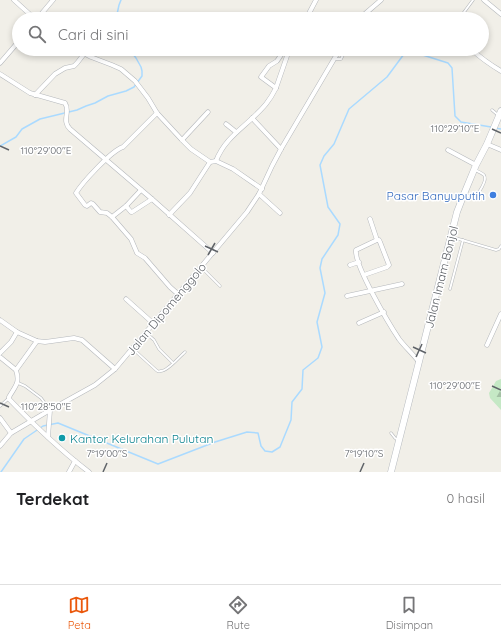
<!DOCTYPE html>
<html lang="id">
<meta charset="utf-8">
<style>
body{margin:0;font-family:Quicksand,sans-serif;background:#f2f2f2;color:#202124}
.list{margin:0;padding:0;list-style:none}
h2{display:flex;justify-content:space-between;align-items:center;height:52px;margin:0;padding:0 16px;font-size:17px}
h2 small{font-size:13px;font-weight:400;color:#757577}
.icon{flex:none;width:22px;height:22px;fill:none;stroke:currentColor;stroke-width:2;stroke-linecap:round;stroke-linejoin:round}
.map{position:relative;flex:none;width:501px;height:472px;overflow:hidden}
.search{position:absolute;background:#fff;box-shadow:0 2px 6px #0003;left:12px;right:12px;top:12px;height:44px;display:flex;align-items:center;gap:10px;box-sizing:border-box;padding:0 14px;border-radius:22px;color:#757577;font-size:15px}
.sheet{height:112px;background:#fff}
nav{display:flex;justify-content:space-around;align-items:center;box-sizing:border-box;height:56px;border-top:1px solid #e0e0e0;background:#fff;font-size:11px;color:#757577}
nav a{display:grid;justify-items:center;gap:2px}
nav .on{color:#ea580c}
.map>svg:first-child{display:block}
</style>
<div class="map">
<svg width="501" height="472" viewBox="0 0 501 472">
<defs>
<pattern id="forest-firs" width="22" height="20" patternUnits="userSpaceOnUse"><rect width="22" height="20" fill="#c5e8c5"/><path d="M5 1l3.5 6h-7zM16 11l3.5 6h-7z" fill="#a3c0a4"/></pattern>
</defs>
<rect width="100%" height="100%" fill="#f1efe8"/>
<path fill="url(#forest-firs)" d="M 501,379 L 501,410 L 490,398 L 489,393 L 492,388 L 496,381 Z"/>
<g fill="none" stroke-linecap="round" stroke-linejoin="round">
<g stroke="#aadaff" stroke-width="1.5">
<path d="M 116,19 L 119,5 L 121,0"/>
<path d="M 495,128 L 501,129"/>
<path d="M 0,146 L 16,137 L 22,129 L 40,119 L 77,110 L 86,106 L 95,103 L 108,96 L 126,91 L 134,87 L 142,76 L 142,71 L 141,67 L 136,58 L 129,49"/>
<path d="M 1,472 L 24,439 L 43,426 L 58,423 L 158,464 L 215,442 L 247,432 L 258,433 L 261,446 L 265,451 L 272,452 L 280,447 L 291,420 L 292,402 L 302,389 L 303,370 L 318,358 L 322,347 L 317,322 L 325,293 L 320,268 L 322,259 L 338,235 L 340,224 L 328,207 L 320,165 L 324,156 L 334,144 L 349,109 L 387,77 L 407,50 L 448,63 L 452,68 L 455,116 L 461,122 L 491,127"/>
</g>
<defs>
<g id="service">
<path d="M 459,19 L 473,0"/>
<path d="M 336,59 L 341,59 L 346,49"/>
<path d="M 492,110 L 498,115"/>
<path d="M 466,195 L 473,198 C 478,195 488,180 484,175 C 482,173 477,171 475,170"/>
<path d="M 452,237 L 496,250 L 499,249 L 501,246"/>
<path d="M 201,267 L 220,286"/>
<path d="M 450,289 L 463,240"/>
<path d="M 146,333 L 154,340 L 159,349 L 173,363"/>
<path d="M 133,349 L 155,369 C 157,371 158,372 161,371 C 168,371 179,357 185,352"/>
<path d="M 18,383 L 25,386 L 41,398 L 50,410"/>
<path d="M 0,406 L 8,399"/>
<path d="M 391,433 L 395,438 L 398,440"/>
</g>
<g id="minor">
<path d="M 14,0 L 35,19"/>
<path d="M 484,0 L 501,14"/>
<path d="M 37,19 L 53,0"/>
<path d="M 306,19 L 316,0"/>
<path d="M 359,19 L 381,0"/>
<path d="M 76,49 L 91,57 L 112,65 L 121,69 L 135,81 L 148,98 L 157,113 L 182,140 L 191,149 L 210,162 L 216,161 L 233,169 L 262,189"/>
<path d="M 471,49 C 482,59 489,64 501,71"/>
<path d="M 0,63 L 19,41"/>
<path d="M 0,74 L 30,93 L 65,103 C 71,112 61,120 70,129 L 152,199 L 213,253"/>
<path d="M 276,88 L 261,77 L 269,66 L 277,61 L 285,49"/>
<path d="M 35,95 L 55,74 L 65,68 L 74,66 L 77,63 L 84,54"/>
<path d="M 157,113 L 123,147 C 112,150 82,183 76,193 L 85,205 L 87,206 L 91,203 L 93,204 L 100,212 L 107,213 L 112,217 L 131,239 L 137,253 L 145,258 L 170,287 L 178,294"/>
<path d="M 252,118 L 281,149"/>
<path d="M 226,124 L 236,132"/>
<path d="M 182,140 L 208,112"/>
<path d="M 487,144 L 501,150"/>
<path d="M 448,150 L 476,165"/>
<path d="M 216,161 C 226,135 249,125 266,104 C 270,99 273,94 276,88 L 286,59 L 287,56 L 286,49"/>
<path d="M 259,194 L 280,213"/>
<path d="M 126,206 L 131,212 L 132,212 L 152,199"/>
<path d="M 169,215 L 190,193 L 210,162"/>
<path d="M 112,217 L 126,206 L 141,190"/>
<path d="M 377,240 L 356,250 C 354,265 389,324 399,339 C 405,347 413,354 419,362"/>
<path d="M 350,265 L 359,262"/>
<path d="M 364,275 L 387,267 L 389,265 L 380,242 L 379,240 L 377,240 L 370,219"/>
<path d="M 347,296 L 402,284"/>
<path d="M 126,299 L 154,324"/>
<path d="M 0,320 L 17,332 L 37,341 L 45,342 L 74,338 L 82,340 L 115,369"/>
<path d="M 359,323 L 384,312"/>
<path d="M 37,341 L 16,370 C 20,383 16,385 9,397 L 9,399 C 34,425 60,450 89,472"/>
<path d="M 487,345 L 501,314"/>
<path d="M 0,353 L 11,342 L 17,332"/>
<path d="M 0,357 L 16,370"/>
<path d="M 0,418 L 11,433"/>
<path d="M 48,437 L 50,410"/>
<path d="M 0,446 L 11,433 L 50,410 L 95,385 L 115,369 L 247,212 L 259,194 L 272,166 L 281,149 L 340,49"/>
<path d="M 69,472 L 75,461"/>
</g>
<path id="secondary" d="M 391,472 L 457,212 L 464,194 L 476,165 L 487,144 L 501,111"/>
</defs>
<use href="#service" stroke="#b5b8bc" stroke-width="3"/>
<use href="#minor" stroke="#b5b8bc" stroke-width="5"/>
<use href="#secondary" stroke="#b6babf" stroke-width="7"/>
<use href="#service" stroke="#fff" stroke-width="2"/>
<use href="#minor" stroke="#fff" stroke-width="4"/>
<use href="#secondary" stroke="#fff" stroke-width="6"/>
</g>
<path fill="none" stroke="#5f6368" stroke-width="1.5" d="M 492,129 L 501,133M 0,146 L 9,150M 205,246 L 218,252M 208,255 L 215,243M 413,347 L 426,353M 416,357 L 422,344M 492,386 L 501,390M 0,403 L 9,407M 103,472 L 107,463M 360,472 L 364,463"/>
<circle fill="#3f7fe0" stroke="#fff" stroke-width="1.5" cx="493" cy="195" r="4"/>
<circle fill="#0f9aa8" stroke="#fff" stroke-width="1.5" cx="62" cy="438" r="4"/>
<g text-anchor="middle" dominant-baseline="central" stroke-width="3" stroke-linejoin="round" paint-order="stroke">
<g font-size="12" fill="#366cbe" stroke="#fff" text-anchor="end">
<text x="485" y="195">Pasar Banyuputih</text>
</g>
<g font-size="12" fill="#5f6368" stroke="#fff">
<text transform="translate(441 277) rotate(-76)">Jalan Imam Bonjol</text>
<text transform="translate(166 309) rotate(-50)">Jalan Dipomenggolo</text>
</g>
<g font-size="12" fill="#0d838f" stroke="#fff" text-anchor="start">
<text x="70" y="438">Kantor Kelurahan Pulutan</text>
</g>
</g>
<g font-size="10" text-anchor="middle" fill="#5f6368" stroke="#fff" stroke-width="3" stroke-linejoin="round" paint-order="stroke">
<text x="455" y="132">110°29'10"E</text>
<text x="46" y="154">110°29'00"E</text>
<text x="455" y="389">110°29'00"E</text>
<text x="46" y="410">110°28'50"E</text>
<text x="107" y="457">7°19'00"S</text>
<text x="364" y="457">7°19'10"S</text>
</g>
</svg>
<div class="search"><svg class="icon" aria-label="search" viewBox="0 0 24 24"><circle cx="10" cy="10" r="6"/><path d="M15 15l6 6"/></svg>Cari di sini</div>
</div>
<section class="sheet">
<h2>Terdekat<small>0 hasil</small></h2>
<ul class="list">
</ul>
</section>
<nav>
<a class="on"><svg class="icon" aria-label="map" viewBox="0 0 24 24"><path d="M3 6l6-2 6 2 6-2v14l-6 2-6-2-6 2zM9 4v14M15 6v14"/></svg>Peta</a>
<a><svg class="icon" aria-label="directions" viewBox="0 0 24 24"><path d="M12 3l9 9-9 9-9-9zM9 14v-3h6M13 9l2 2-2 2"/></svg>Rute</a>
<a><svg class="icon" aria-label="saved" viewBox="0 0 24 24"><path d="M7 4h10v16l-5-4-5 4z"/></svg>Disimpan</a>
</nav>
